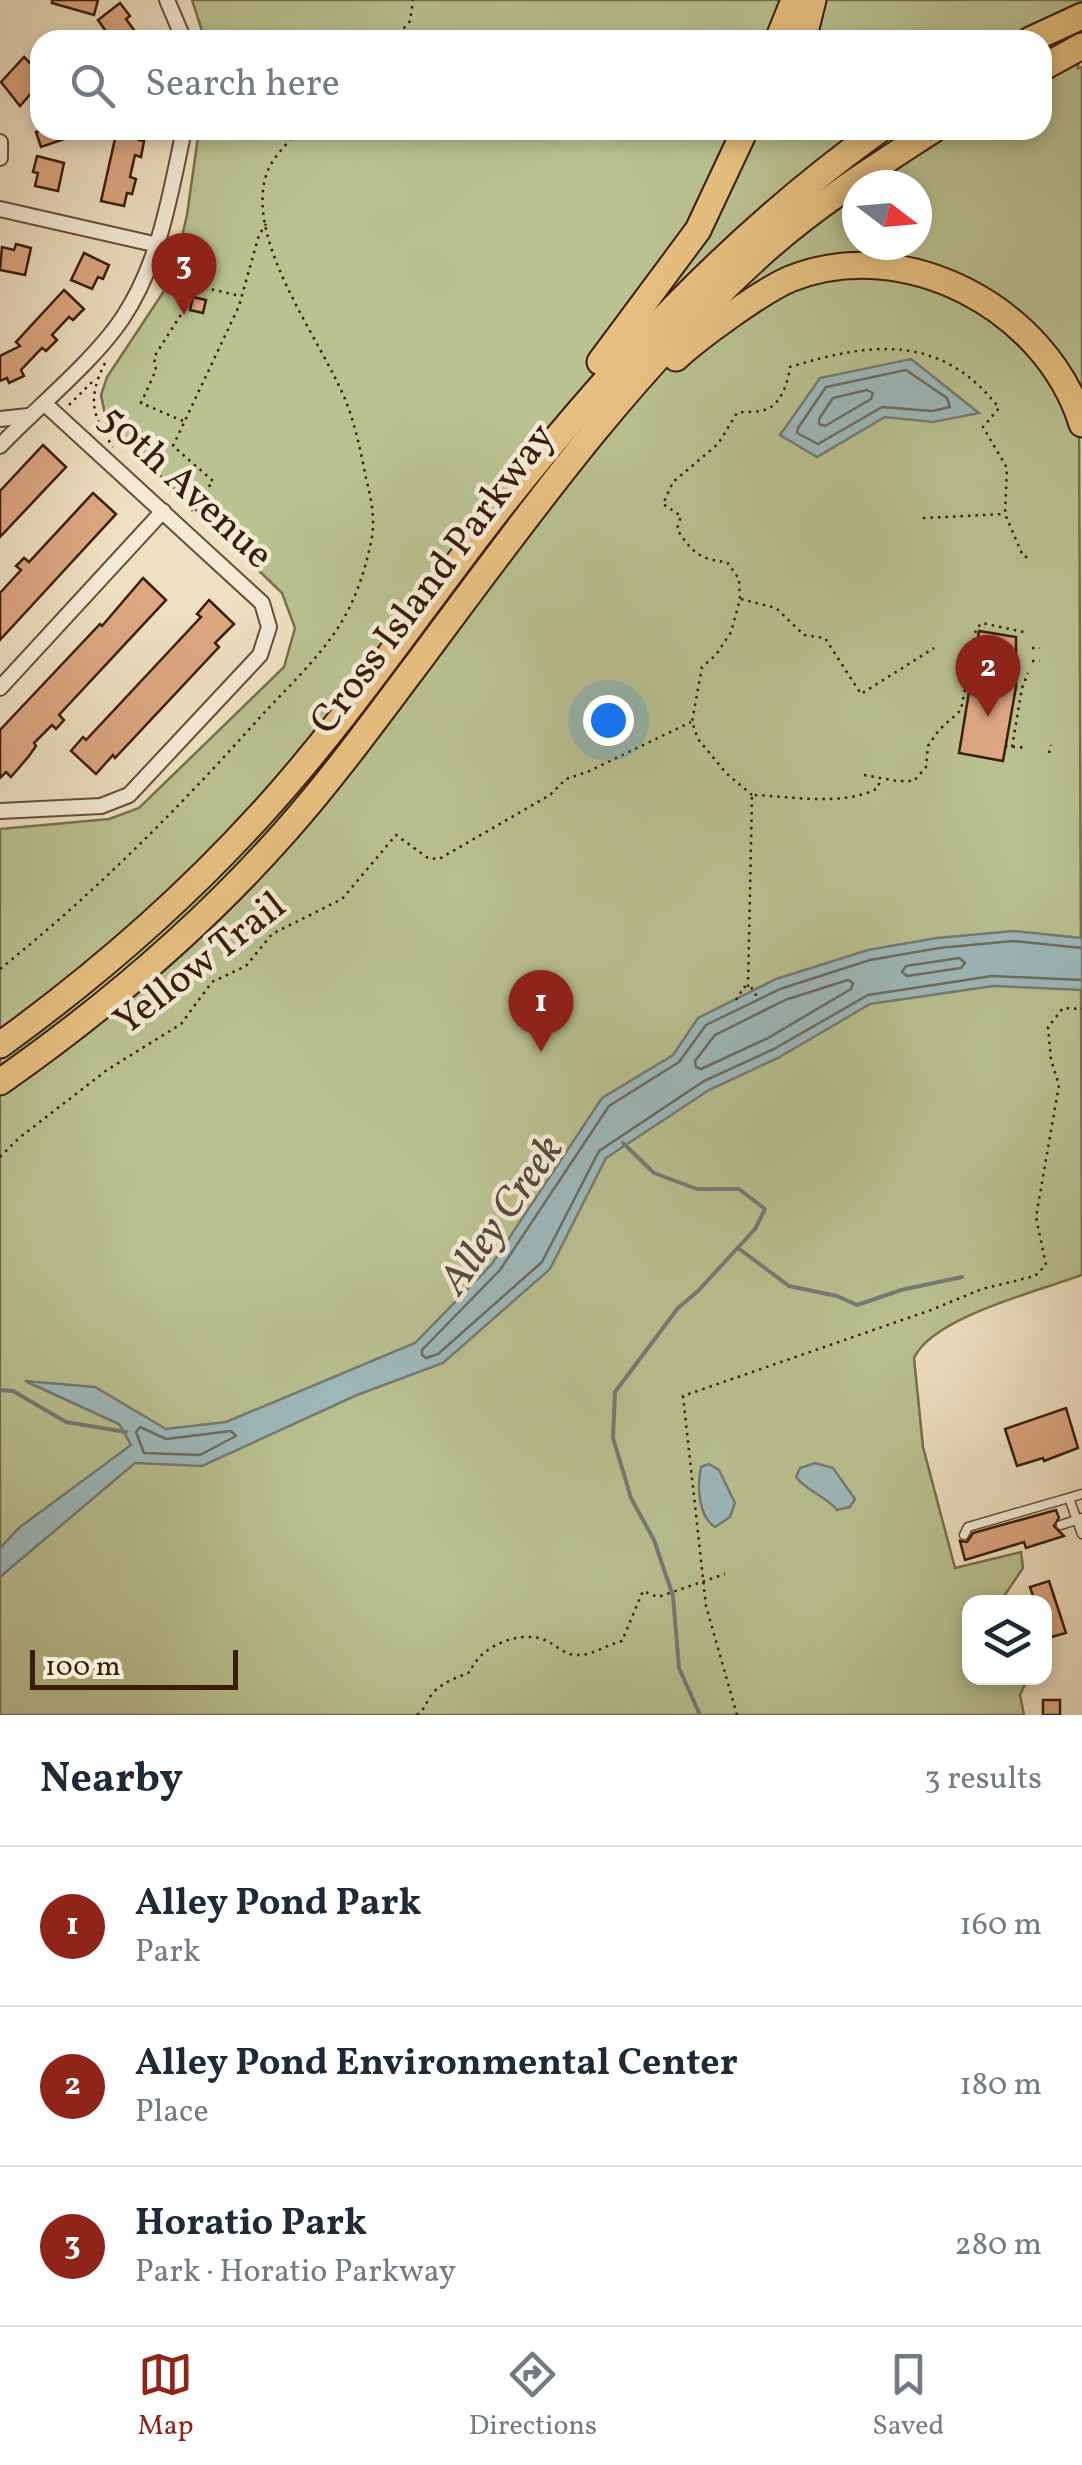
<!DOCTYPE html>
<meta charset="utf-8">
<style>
body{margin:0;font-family:Vollkorn,serif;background:#f6f6f7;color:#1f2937}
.controls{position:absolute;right:30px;bottom:30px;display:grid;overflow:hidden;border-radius:20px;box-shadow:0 5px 15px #0003}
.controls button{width:90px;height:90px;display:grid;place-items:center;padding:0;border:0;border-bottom:2px solid #e0e1e3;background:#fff;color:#1f2937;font:50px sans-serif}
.compass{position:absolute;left:842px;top:170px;width:90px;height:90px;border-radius:50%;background:#fff;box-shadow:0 5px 15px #0003;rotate:106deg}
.scale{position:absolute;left:30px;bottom:25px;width:208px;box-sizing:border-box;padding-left:10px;border:5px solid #3a1d07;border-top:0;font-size:28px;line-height:35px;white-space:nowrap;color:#3a1d07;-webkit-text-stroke:8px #f4ebd7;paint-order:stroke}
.you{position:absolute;left:608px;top:720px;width:35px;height:35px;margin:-25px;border:8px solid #fff;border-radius:50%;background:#1a73e8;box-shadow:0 0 0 15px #1a73e833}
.badge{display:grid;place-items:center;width:65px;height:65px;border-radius:50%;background:#8f2418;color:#fff;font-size:32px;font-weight:700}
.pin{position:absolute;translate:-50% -82px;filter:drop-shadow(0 2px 5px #0008)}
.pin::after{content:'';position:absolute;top:52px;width:35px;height:30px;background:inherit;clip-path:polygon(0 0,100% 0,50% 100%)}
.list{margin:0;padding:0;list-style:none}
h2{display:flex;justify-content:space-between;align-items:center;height:130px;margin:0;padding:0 40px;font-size:42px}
h2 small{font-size:32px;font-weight:400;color:#747a83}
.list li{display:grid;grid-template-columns:65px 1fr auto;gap:30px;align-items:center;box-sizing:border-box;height:160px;padding:0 40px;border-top:2px solid #e0e1e3}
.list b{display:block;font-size:38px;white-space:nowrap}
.list p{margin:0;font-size:32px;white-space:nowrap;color:#747a83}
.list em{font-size:32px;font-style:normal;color:#747a83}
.icon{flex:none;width:55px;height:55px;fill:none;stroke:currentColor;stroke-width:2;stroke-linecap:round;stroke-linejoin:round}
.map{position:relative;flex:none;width:1082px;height:1715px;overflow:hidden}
.search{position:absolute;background:#fff;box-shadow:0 5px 15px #0003;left:30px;right:30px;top:30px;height:110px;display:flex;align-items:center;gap:25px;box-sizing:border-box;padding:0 35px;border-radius:30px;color:#747a83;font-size:38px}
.sheet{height:610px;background:#fff}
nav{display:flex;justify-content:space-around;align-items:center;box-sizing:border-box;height:140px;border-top:2px solid #e0e1e3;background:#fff;font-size:28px;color:#747a83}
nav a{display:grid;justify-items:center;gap:5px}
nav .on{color:#8f2418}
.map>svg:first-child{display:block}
</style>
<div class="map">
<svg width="1082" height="1715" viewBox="0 0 1082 1715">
<rect width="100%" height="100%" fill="#eee0c2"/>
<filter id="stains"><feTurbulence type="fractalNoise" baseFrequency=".002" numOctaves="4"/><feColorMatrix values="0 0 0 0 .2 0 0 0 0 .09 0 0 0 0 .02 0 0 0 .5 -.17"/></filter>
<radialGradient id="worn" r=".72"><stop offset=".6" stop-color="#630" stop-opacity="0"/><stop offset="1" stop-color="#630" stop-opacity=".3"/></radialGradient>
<path fill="#bac292" stroke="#7a704c" stroke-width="2.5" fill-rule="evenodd" d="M 192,0 L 1082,0 L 1078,68 L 1082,67 L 1082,396 L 1079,394 L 1082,1275 C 1039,1291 933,1317 914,1358 L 923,1447 L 955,1568 L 1021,1552 L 1023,1568 L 1000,1602 L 970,1602 L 970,1678 L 1028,1678 L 1020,1695 L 1024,1715 L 0,1715 L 0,829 L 109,819 L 139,808 L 284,667 L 295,628 L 282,593 L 107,424 L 101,395 L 107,377 L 172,279 L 187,215 L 199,130 L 1042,130 L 1042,40 L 205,40 ZM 857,185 L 917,185 L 917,245 L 857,245 Z"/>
<g fill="#9ebabd" stroke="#767b74" stroke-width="2.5">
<path d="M 911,359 L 979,413 L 933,422 L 885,417 L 817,457 L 780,435 L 820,378 Z"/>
<path d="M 1013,931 L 1082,938 L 1082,990 L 993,986 L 870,1004 L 778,1058 L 709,1090 L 606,1158 L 550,1269 L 443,1363 L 357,1395 L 202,1466 L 135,1463 L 0,1577 L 0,1548 L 20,1527 L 131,1445 L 119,1424 L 25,1381 L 95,1387 L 166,1429 L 226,1422 L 415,1343 L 492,1264 L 602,1098 L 673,1055 L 698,1018 L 776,979 L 868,950 L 937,938 Z"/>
<path d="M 815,1463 L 833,1468 L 855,1499 L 850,1507 L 837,1510 C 825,1495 807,1492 796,1477 L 800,1468 Z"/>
<path d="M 709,1464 L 719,1470 L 735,1503 L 730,1517 L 715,1527 C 698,1516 697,1486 701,1467 Z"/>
</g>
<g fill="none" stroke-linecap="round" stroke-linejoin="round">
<g stroke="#6c6c62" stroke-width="2.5">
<path d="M 906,370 L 947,398 L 950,407 L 932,411 L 882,407 L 818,444 L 797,433 L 798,428 L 826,387 Z"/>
<path d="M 867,390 L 873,393 L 871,399 L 825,426 L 819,424 L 819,419 L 833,398 Z"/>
<path d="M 1082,948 L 1013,941 L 939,948 L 870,960 L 780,989 L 706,1025 L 679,1062 L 609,1106 L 500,1270 L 422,1350 L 422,1355 L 426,1358 L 438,1354 L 542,1262 L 599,1151 L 704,1081 L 774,1049 L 868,995 L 992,976 L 1082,980"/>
<path d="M 959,958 L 965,963 L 961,968 L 907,976 L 902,972 L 906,966 Z"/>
<path d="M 848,980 L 853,983 L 851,989 L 768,1038 L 701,1069 L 696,1067 L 695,1061 L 715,1035 L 785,1000 Z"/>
<path d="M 140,1427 L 166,1439 L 231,1431 L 236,1436 L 200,1455 L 144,1453 L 136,1432 Z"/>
</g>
<g stroke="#767b74" stroke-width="4">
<path d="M 623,1143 L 654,1173 L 697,1189 L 739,1189 L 765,1209 L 755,1229 L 698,1291 L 678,1308 L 615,1392 L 613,1438 L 631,1498 L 654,1540 L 673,1596 L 679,1668 L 700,1715"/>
<path d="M 738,1248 L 789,1286 L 837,1296 L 857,1305 L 901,1290 L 962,1277"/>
<path d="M 0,1390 L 13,1391 L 66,1422 L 126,1432"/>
</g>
</g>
<g fill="#dda782" stroke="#3a1d07" stroke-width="2.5">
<path d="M 52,0 L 98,0 L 94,15 L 52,3 Z"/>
<path d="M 120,3 L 130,16 L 126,19 L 134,30 L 120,40 L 112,40 L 98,20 Z"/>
<path d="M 24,57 L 34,67 L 40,61 L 40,83 L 20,106 L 1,82 Z"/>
<path d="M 42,130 L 85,130 L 85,132 L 41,147 L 36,132 Z"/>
<path d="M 117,130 L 141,130 L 139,140 L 144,141 L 141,157 L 135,155 L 130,177 L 136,179 L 132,194 L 127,193 L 124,206 L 101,201 Z"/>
<path d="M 37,156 L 64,163 L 58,191 L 35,186 L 38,173 L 33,172 Z"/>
<path d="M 16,244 L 31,248 L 25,275 L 0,270 L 2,247 L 14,250 Z"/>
<path d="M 84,253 L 109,265 L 103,279 L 98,277 L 92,289 L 71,280 Z"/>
<path d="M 64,290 L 84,309 L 73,320 L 69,317 L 52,335 L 57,340 L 46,351 L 42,348 L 21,370 L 24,376 L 9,383 L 7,378 L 0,381 L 0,356 L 20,346 L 16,342 Z"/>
<path d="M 193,297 L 206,300 L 203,313 L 190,310 Z"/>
<path d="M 43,445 L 66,467 L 0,537 L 0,491 Z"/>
<path d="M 93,493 L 116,514 L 0,640 L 0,593 L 21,570 L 16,566 L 24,558 L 29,562 Z"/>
<path d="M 143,578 L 166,600 L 59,715 L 64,720 L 56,729 L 52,725 L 34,743 L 36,746 L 29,756 L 11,777 L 6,772 L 0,778 L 0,730 L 100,624 L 102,626 Z"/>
<path d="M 209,600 L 234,624 L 215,643 L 219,647 L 115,758 L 113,755 L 96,774 L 71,751 L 83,737 L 86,740 L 201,617 L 197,614 Z"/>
<path d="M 979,631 L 1016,637 L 1016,687 L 1003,761 L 959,753 Z"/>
<path d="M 1066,1408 L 1078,1448 L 1044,1461 L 1043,1458 L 1017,1466 L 1005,1429 Z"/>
<path d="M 1056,1510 L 1059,1518 L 1054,1526 L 1064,1536 L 1026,1548 L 1024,1542 L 965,1560 L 960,1541 L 967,1542 L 973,1533 Z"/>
<path d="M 1049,1581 L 1066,1633 L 1044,1639 L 1044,1602 L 1035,1602 L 1030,1587 Z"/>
<rect x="1043" y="1700" width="17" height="15"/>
</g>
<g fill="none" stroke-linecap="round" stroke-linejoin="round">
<defs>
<g id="lane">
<path d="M 1069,1498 L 1082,1534"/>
<path d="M 1061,1525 L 1082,1518"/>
<path d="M 964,1535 L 968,1527 L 1082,1494"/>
</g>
<g id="street">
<path d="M 167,0 L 184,40"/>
<path d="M 0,142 L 0,158"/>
<path d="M 0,209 L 158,245"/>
<path d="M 0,419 L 28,416"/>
<path d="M 0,446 C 38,406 92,363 122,319 C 160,262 170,195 184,130"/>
<path d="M 0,688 L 163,511"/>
<path d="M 0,811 L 101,806 L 129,795 L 260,655 L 269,627 L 262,603 L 45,404"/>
</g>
<g id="highway">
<path d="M 778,40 L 794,0"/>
<path d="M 803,40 L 813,0"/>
<path d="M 1030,40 L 1082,16"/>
<path d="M 1042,68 L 1082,46"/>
<path d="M 676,358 C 700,336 762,291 790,279 C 904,233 1046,308 1082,424"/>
<path d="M 600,362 L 698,230 L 745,130"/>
<path d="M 0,1045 C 94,977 183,900 261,814 C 348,719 420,610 499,509 C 612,366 730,237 879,130"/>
<path d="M 0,1082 C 104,1009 200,928 284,833 C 333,778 376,718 420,660 C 525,519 629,373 761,254 C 813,207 874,168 933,130"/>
</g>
</defs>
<use href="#lane" stroke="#674e36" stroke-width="11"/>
<use href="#street" stroke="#674e36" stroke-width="18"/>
<use href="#highway" stroke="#3a1d07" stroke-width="29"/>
<g stroke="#3a1d07" stroke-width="2.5" stroke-dasharray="2.5 5" stroke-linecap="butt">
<path d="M 394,40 L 410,21 L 413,0"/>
<path d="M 168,279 L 240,296"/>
<path d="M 105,363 C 87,399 92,416 113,447"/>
<path d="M 69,405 L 93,381"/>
<path d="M 183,421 L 141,403 L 156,370 L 154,357 L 180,316 L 188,284"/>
<path d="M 191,511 L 213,481 L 173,446 L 239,306 L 259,235 L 266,224"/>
<path d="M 923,518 L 1005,514"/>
<path d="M 741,599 L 776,608 L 804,635 L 825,638 L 861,694 L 934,648"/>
<path d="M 1032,648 L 1040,648"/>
<path d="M 1032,661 L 1040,661"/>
<path d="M 1005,746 L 1027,748"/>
<path d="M 1012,747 L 1022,688 L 1028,673"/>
<path d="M 1049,753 L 1051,745"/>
<path d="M 864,775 L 897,781 L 914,781 L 926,767 L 928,746 L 939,730 L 961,710 L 976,629 L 982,623 L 1028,633"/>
<path d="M 752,795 L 726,773 L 698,739 L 692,722 L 702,667 L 716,655 L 731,632 L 740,599 L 739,579 L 727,562 C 701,560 691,552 677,529 L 681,516 L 663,504 L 673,482 L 718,444 L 737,413 C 746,411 756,413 764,410 C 781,406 788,382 790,367 C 871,342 941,333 999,408 L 983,427 L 1007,468 L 1005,514 L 1023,556 L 1030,558"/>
<path d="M 0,969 C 95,893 181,806 262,715 C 289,686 320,657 341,623 C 357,597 366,567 372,537 C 375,516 371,498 366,478 C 361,453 356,428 347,404 C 323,342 248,248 265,179 C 270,159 286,145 299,130"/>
<path d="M 748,987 L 752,795 C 790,796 844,807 878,788 L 880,780"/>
<path d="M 736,1000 L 744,987 L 751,987 L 759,1000"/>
<path d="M 0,1157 L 19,1138 L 107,1070 L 181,1024 L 212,982 L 246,966 L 272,934 L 342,899 L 396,835 L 428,858 L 439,859 L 550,795 L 566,779 L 587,772 L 691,722"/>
<path d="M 417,1715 C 426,1708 426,1702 432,1694 C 442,1682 457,1678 470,1672 C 479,1647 517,1631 542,1639 C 552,1642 560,1651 570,1654 C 588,1659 605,1645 622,1641 L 643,1591 L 658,1597 L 725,1574"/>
<path d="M 737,1715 L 706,1606 L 683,1396 L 931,1310 L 982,1289 L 1035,1276 L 1046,1265 L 1036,1217 L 1059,1085 L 1051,1060 L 1048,1027 L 1063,1008 L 1082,1009"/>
</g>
<use href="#lane" stroke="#f4ebd7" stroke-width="8"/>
<use href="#street" stroke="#f4ebd7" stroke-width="14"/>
<use href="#highway" stroke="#e7c081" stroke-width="25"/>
</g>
<g text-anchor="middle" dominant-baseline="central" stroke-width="9" stroke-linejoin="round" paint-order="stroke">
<g font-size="40" fill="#3a1d07" stroke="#f4ebd7">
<text transform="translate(185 488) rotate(43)">50th Avenue</text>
<text transform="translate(434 580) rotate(-53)">Cross Island Parkway</text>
<text transform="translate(201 965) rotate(-38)">Yellow Trail</text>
</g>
<g font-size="42" font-style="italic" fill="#584c3e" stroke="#f4ebd7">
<text transform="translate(503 1216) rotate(-55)">Alley Creek</text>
</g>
</g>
<rect width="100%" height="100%" filter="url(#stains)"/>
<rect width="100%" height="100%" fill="url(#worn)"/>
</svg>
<div class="controls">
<button><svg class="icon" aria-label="layers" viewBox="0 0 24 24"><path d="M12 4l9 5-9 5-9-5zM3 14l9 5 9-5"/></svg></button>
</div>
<svg class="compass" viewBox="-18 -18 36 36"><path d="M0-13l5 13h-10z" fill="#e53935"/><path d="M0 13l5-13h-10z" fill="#747a83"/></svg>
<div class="scale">100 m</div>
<div class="you"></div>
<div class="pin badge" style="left:541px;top:1052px">1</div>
<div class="pin badge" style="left:988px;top:717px">2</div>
<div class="pin badge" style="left:184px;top:315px">3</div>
<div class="search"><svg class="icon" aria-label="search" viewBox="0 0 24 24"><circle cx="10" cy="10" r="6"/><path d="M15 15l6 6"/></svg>Search here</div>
</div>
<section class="sheet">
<h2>Nearby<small>3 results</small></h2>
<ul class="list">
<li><span class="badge">1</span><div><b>Alley Pond Park</b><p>Park</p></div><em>160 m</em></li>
<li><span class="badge">2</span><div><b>Alley Pond Environmental Center</b><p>Place</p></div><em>180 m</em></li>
<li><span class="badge">3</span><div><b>Horatio Park</b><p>Park · Horatio Parkway</p></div><em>280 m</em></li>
</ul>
</section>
<nav>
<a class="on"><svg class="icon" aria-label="map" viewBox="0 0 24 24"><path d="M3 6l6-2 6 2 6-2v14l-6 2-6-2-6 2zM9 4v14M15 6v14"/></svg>Map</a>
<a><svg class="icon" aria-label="directions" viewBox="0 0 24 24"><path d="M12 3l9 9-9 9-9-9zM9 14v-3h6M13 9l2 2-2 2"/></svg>Directions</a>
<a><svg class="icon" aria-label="saved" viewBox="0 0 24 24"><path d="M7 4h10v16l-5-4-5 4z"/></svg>Saved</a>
</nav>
